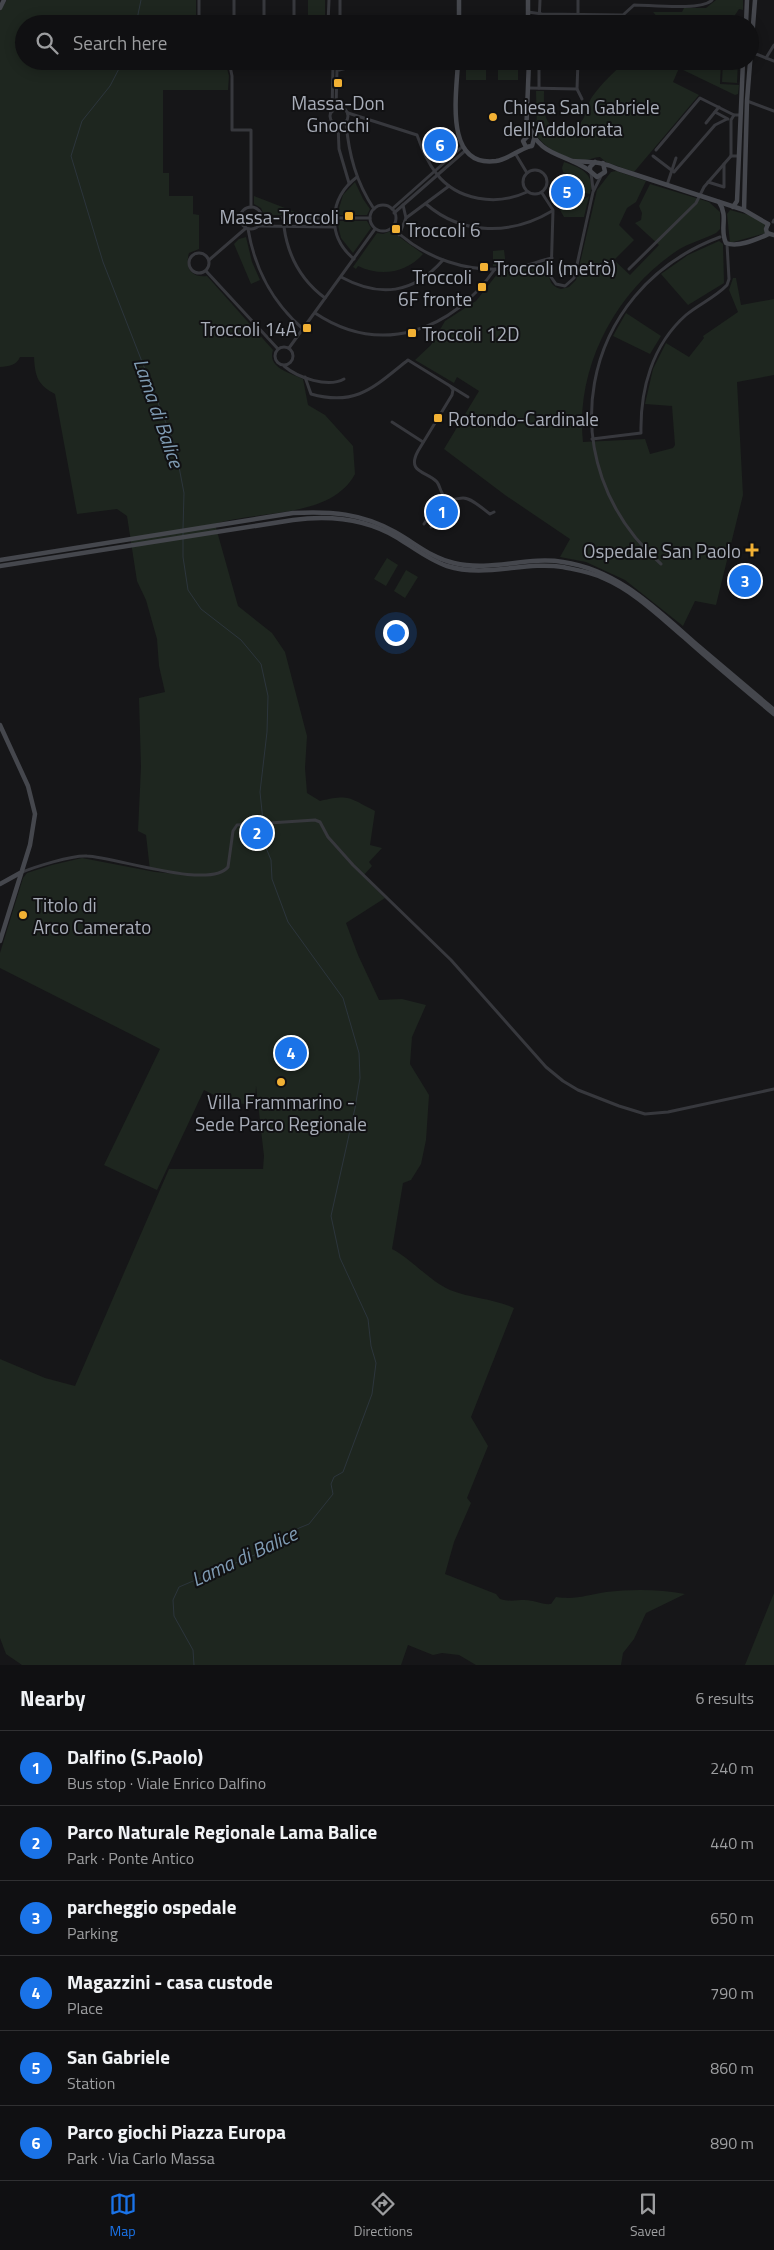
<!DOCTYPE html>
<meta charset="utf-8">
<style>
body{margin:0;font-family:"Titillium Web",sans-serif;background:#1e1e20;color:#f1f3f6}
.you{position:absolute;left:395px;top:632px;width:18px;height:18px;margin:-12px;border:4px solid #fff;border-radius:50%;background:#1a73e8;box-shadow:0 0 0 8px #1a73e833}
.badge{display:grid;place-items:center;width:32px;height:32px;border-radius:50%;background:#1a73e8;color:#fff;font-size:16px;font-weight:700}
.pin{position:absolute;translate:-50% -50%;border:2px solid #fff;box-shadow:0 1px 5px #0006}
.list{margin:0;padding:0;list-style:none}
h2{display:flex;justify-content:space-between;align-items:center;height:65px;margin:0;padding:0 20px;font-size:21px}
h2 small{font-size:16px;font-weight:400;color:#9c9d9f}
.list li{display:grid;grid-template-columns:32px 1fr auto;gap:15px;align-items:center;box-sizing:border-box;height:75px;padding:0 20px;border-top:1px solid #303032}
.list b{display:block;font-size:19px;white-space:nowrap}
.list p{margin:0;font-size:16px;white-space:nowrap;color:#9c9d9f}
.list em{font-size:16px;font-style:normal;color:#9c9d9f}
.icon{flex:none;width:28px;height:28px;fill:none;stroke:currentColor;stroke-width:2;stroke-linecap:round;stroke-linejoin:round}
.map{position:relative;flex:none;width:774px;height:1665px;overflow:hidden}
.search{position:absolute;background:#101012;box-shadow:0 2px 12px #0003;left:15px;right:15px;top:15px;height:55px;display:flex;align-items:center;gap:12px;box-sizing:border-box;padding:0 18px;border-radius:28px;color:#9c9d9f;font-size:19px}
.sheet{height:515px;background:#101012}
nav{display:flex;justify-content:space-around;align-items:center;box-sizing:border-box;height:70px;border-top:1px solid #303032;background:#101012;font-size:14px;color:#9c9d9f}
nav a{display:grid;justify-items:center;gap:2px}
nav .on{color:#1a73e8}
.map>svg:first-child{display:block}
</style>
<div class="map">
<svg width="774" height="1665" viewBox="0 0 774 1665">
<rect width="100%" height="100%" fill="#161618"/>
<g fill="#1e261f">
<path d="M 7,0 L 196,0 L 196,24 L 24,24 L 24,61 L 225,61 L 229,76 L 228,90 L 163,90 L 163,173 L 169,173 L 169,196 L 193,196 L 193,214 L 199,215 L 199,249 L 189,253 C 185,267 190,278 207,276 L 273,350 C 267,368 290,373 303,379 L 308,405 L 325,415 L 353,446 L 355,474 C 331,519 258,510 215,524 L 238,606 L 272,633 L 285,652 L 307,736 L 305,768 L 307,793 L 320,801 C 350,794 349,798 375,811 L 370,845 L 382,848 L 369,862 L 372,866 L 363,876 L 385,898 L 346,923 L 358,955 L 379,1000 L 402,999 L 426,1005 L 412,1037 L 410,1064 L 429,1095 L 426,1140 L 421,1164 L 411,1180 L 403,1183 L 392,1249 C 413,1260 428,1280 450,1290 C 470,1298 495,1299 514,1308 L 471,1417 L 488,1446 L 467,1498 L 471,1503 L 454,1542 L 445,1574 L 496,1594 L 500,1599 C 510,1602 516,1600 525,1600 C 534,1600 542,1605 551,1604 L 556,1597 C 577,1600 586,1595 606,1592 C 631,1589 660,1589 685,1594 L 646,1613 L 634,1639 L 623,1653 L 621,1665 L 476,1665 L 459,1655 L 442,1653 L 433,1655 L 408,1645 L 401,1665 L 22,1665 L 6,1654 L 0,1638 L 0,1359 L 45,1378 L 75,1386 L 169,1169 L 263,1169 L 264,1156 L 256,1086 L 255,1102 L 250,1105 L 226,1101 L 204,1090 L 157,1190 L 104,1165 L 160,1049 L 0,968 L 0,953 L 23,878 L 27,873 L 52,865 L 82,858 L 155,872 L 198,876 L 150,870 L 146,835 L 138,831 L 141,767 L 139,698 L 165,692 L 159,666 L 157,639 L 146,600 L 137,581 L 127,516 L 117,509 L 77,514 L 55,394 C 38,385 35,377 34,357 L 20,357 C 16,366 9,366 0,367 L 0,11 Z"/>
<rect x="308" y="0" width="17" height="24"/>
<path d="M 716,0 L 743,0 L 743,10 L 739,9 L 729,24 L 674,24 L 677,21 L 661,21 L 653,12 L 682,12 L 684,8 L 706,8 Z"/>
<rect x="466" y="61" width="20" height="19"/>
<path d="M 487,61 L 518,61 L 518,80 L 498,80 L 498,66 L 487,65 Z"/>
<path d="M 626,61 L 721,61 L 720,84 L 739,85 L 738,94 L 735,95 L 679,68 L 673,82 L 699,95 L 634,172 L 606,162 L 600,157 C 594,157 591,160 585,160 C 570,161 545,149 537,136 L 536,91 L 544,91 C 544,107 542,130 564,129 C 570,129 576,127 581,122 C 587,115 587,104 592,97 C 601,84 614,72 626,61 Z"/>
<path d="M 723,61 L 738,61 L 737,83 L 722,82 Z"/>
<path d="M 448,132 L 452,138 L 450,149 L 437,159 L 429,150 L 431,143 L 443,138 Z"/>
<path d="M 564,162 C 581,168 595,173 590,194 L 581,192 L 575,178 L 563,172 L 562,168 Z"/>
<path d="M 616,171 L 646,181 L 636,202 L 627,208 L 619,225 L 634,240 L 614,260 L 630,275 L 659,245 L 635,223 L 641,220 L 642,213 L 639,206 L 650,184 L 709,202 L 720,212 L 720,229 L 716,233 C 704,239 689,243 678,250 C 616,291 575,367 583,442 L 645,439 L 650,454 L 673,448 L 675,445 L 672,406 L 645,404 L 653,369 L 666,343 L 689,357 L 704,338 L 703,336 L 738,312 L 729,290 L 733,278 L 736,278 L 741,305 L 774,299 L 774,375 L 737,382 L 743,495 L 716,605 L 695,601 L 683,626 L 625,580 L 586,562 L 560,557 L 570,539 L 505,495 L 444,449 L 479,391 L 457,377 L 454,383 L 415,360 L 431,345 L 445,321 L 476,301 L 498,273 L 546,263 C 551,274 546,285 561,289 L 569,287 L 576,280 L 597,190 L 611,172 Z"/>
<path d="M 355,182 L 363,199 L 370,209 L 367,215 L 337,215 L 343,195 Z"/>
<path d="M 254,196 L 303,215 L 264,215 L 261,208 L 254,204 Z"/>
<path d="M 589,196 L 584,217 L 564,217 L 560,210 L 569,206 L 570,208 Z"/>
<path d="M 730,210 L 752,216 L 765,224 L 764,229 L 766,233 L 730,243 L 727,214 Z"/>
<path d="M 337,221 L 367,221 L 371,228 L 353,253 L 341,238 Z"/>
<path d="M 391,231 L 423,254 C 406,273 381,277 358,266 L 356,269 L 353,267 L 377,233 L 383,234 Z"/>
<path d="M 246,237 L 252,262 L 260,280 L 251,284 L 234,244 L 239,239 Z"/>
<path d="M 719,241 L 723,244 L 724,283 L 688,305 L 661,274 L 688,255 Z"/>
<path d="M 504,250 L 506,266 L 493,266 L 493,251 Z"/>
<path d="M 626,313 L 661,336 L 650,354 L 613,336 Z"/>
<path d="M 387,558 L 398,565 L 386,586 L 374,579 Z"/>
<path d="M 406,570 L 418,577 L 405,598 L 394,591 Z"/>
<path d="M 774,1593 L 774,1665 L 745,1665 Z"/>
</g>
<g fill="none" stroke-linecap="round" stroke-linejoin="round">
<g stroke="#2c353c" stroke-width="1">
<path d="M 136,24 L 141,0"/>
<path d="M 123,61 L 110,86 L 82,121 L 71,156 L 103,262 L 175,446 L 184,493 L 183,529"/>
<path d="M 183,533 L 183,557 L 188,590 L 201,609 L 241,640 L 261,664 L 268,696 L 267,732 L 260,792 L 263,821"/>
<path d="M 194,1665 L 193,1650 L 174,1616 L 173,1600 L 179,1587 L 264,1551 L 299,1528 L 309,1524 L 333,1494 L 331,1484 L 334,1477 L 343,1472 L 372,1394 L 376,1363 L 371,1346 L 368,1319 L 340,1258 L 331,1216 L 355,1108 L 360,1078 L 359,1053 L 343,998 L 288,922 L 272,879 L 271,860 L 262,838 L 263,825"/>
</g>
<g stroke="#37383d" stroke-width="3">
<path d="M 528,12 L 542,14 L 623,15 L 634,5 C 650,5 702,11 712,0"/>
<path d="M 199,24 L 199,0"/>
<path d="M 234,24 L 234,0"/>
<path d="M 264,24 L 264,0"/>
<path d="M 294,24 L 294,0"/>
<path d="M 328,24 L 329,0"/>
<path d="M 340,24 L 340,0"/>
<path d="M 539,24 L 540,0"/>
<path d="M 578,24 L 578,0"/>
<path d="M 751,52 L 774,61"/>
<path d="M 766,58 L 774,45"/>
<path d="M 229,61 L 232,76 L 232,130 L 251,130 L 251,207"/>
<path d="M 332,61 L 334,67 L 339,70 L 347,68 L 349,62"/>
<path d="M 539,61 L 539,88"/>
<path d="M 578,61 L 577,89 L 582,99"/>
<path d="M 349,63 L 458,63"/>
<path d="M 529,88 L 577,89"/>
<path d="M 747,101 L 774,111"/>
<circle cx="339" cy="116" r="9"/>
<path d="M 336,108 L 337,69"/>
<path d="M 332,112 L 333,65"/>
<path d="M 715,112 L 728,119"/>
<path d="M 348,113 L 417,135 C 422,149 427,162 436,173 C 457,201 497,206 527,192"/>
<path d="M 346,123 C 349,155 356,182 374,209"/>
<path d="M 706,123 L 719,107"/>
<path d="M 338,125 L 339,149 L 349,183"/>
<path d="M 656,150 L 700,98 L 734,115 L 740,115"/>
<path d="M 515,153 L 527,173"/>
<path d="M 653,156 L 674,172 L 715,125 L 727,119"/>
<path d="M 731,156 L 731,120 L 734,115"/>
<circle cx="535" cy="182" r="12"/>
<path d="M 591,173 L 593,189"/>
<path d="M 708,182 L 724,187 L 724,164"/>
<path d="M 667,185 L 676,158"/>
<path d="M 542,193 L 553,210 L 551,277 L 556,284 L 565,286 L 574,278 L 593,192 L 601,176"/>
<path d="M 426,204 C 463,236 512,235 552,211"/>
<circle cx="383" cy="218" r="13"/>
<circle cx="251" cy="218" r="11"/>
<path d="M 392,209 L 463,146"/>
<path d="M 394,213 L 466,150"/>
<path d="M 262,218 L 370,218"/>
<path d="M 406,218 L 449,186"/>
<path d="M 773,222 L 774,220"/>
<path d="M 258,226 L 334,227"/>
<path d="M 284,227 C 288,256 302,281 325,298"/>
<path d="M 392,227 C 424,259 469,274 515,268 C 527,266 539,261 552,258"/>
<path d="M 248,229 C 255,270 272,302 303,329"/>
<path d="M 399,235 L 406,218 L 403,205"/>
<circle cx="199" cy="263" r="10"/>
<path d="M 354,259 C 326,236 329,198 357,177"/>
<path d="M 209,260 L 246,228"/>
<path d="M 629,269 L 696,203 L 704,187 L 731,156 L 739,156"/>
<path d="M 206,271 L 278,349"/>
<path d="M 341,277 C 380,298 413,294 443,260"/>
<path d="M 315,313 C 381,357 452,331 495,269"/>
<circle cx="284" cy="356" r="9"/>
<path d="M 289,348 L 375,229"/>
<path d="M 284,366 C 298,378 328,388 344,379"/>
<path d="M 305,377 L 311,394 C 357,407 375,386 408,360 L 468,397"/>
<path d="M 451,387 L 453,390 L 452,395 L 418,451 C 406,473 427,471 437,482 C 441,487 440,495 447,498 C 452,501 458,498 463,498 C 472,498 483,509 490,514 L 494,512"/>
<path d="M 392,422 L 423,442"/>
<path d="M 592,439 L 641,433 C 640,390 652,345 686,315 C 699,304 716,297 727,285 L 729,279 L 727,244"/>
<path d="M 424,524 L 443,495"/>
<path d="M 431,527 L 449,499"/>
<path d="M 661,564 C 547,464 578,290 720,237"/>
<path d="M 20,873 C 34,867 72,855 87,856 C 115,857 210,890 228,867 L 233,831 L 237,825 L 315,820 L 320,822 L 328,837 L 353,865 L 451,960 L 546,1067 L 563,1081 L 578,1090 L 619,1106 L 645,1114 L 668,1112 L 774,1089"/>
</g>
<g stroke="#45474d" stroke-width="4.5">
<path d="M 528,0 L 528,24"/>
<path d="M 0,8 L 4,0"/>
<path d="M 459,24 L 459,0"/>
<path d="M 746,24 L 747,0"/>
<path d="M 458,61 C 457,92 443,168 496,161 C 508,159 517,151 528,147"/>
<path d="M 528,122 C 538,158 564,152 590,171"/>
<path d="M 526,136 L 529,61"/>
<path d="M 528,136 L 523,141 L 526,147 L 532,146 L 534,139"/>
<path d="M 572,161 C 589,162 602,161 618,169 L 744,210 L 768,224"/>
<path d="M 595,162 L 590,167 L 590,171 L 597,177 L 605,172 L 603,163"/>
<path d="M 719,202 C 729,217 719,229 726,243 C 738,248 757,239 769,234"/>
<path d="M 733,207 L 737,201 L 743,61"/>
<path d="M 744,210 L 747,101 L 755,0"/>
<path d="M 768,224 L 766,229 L 767,233 L 774,235"/>
<path d="M 0,560 L 293,513 C 330,511 362,513 395,532 C 415,543 431,558 454,563 C 491,572 527,556 563,562 C 618,570 656,609 696,644 C 722,666 748,688 774,710"/>
<path d="M 0,566 L 293,520 C 330,515 365,518 398,538 C 414,548 429,560 447,566 C 485,578 524,561 563,567 C 577,570 591,572 603,578 C 634,591 660,617 685,638 C 714,664 744,689 774,714"/>
<path d="M 0,725 L 28,786 L 35,814 L 30,845 L 0,941"/>
<path d="M 0,884 L 20,873"/>
</g>
</g>
<g fill="#f2b134" stroke="#111113" stroke-width="2">
<rect x="333" y="78" width="10" height="10" rx="2.5"/>
<circle cx="493" cy="117" r="5"/>
<rect x="344" y="211" width="10" height="10" rx="2.5"/>
<rect x="391" y="224" width="10" height="10" rx="2.5"/>
<rect x="479" y="262" width="10" height="10" rx="2.5"/>
<rect x="477" y="282" width="10" height="10" rx="2.5"/>
<rect x="302" y="323" width="10" height="10" rx="2.5"/>
<rect x="407" y="328" width="10" height="10" rx="2.5"/>
<rect x="433" y="413" width="10" height="10" rx="2.5"/>
<path d="M749.5 542.5h5v5h5v5h-5v5h-5v-5h-5v-5h5z"/>
<circle cx="23" cy="915" r="5"/>
<circle cx="281" cy="1082" r="5"/>
</g>
<g text-anchor="middle" dominant-baseline="central" stroke-width="4" stroke-linejoin="round" paint-order="stroke">
<g font-size="19" fill="#a8adb8" stroke="#111113" text-anchor="start">
<text x="338" y="102" text-anchor="middle">Massa-Don<tspan x="338" dy="22">Gnocchi</tspan></text>
<text x="503" y="106">Chiesa San Gabriele<tspan x="503" dy="22">dell'Addolorata</tspan></text>
<text x="339" y="216" text-anchor="end">Massa-Troccoli</text>
<text x="406" y="229">Troccoli 6</text>
<text x="494" y="267">Troccoli (metrò)</text>
<text x="472" y="276" text-anchor="end">Troccoli<tspan x="472" dy="22">6F fronte</tspan></text>
<text x="297" y="328" text-anchor="end">Troccoli 14A</text>
<text x="422" y="333">Troccoli 12D</text>
<text x="448" y="418">Rotondo-Cardinale</text>
<text x="741" y="550" text-anchor="end">Ospedale San Paolo</text>
<text x="33" y="904">Titolo di<tspan x="33" dy="22">Arco Camerato</tspan></text>
<text x="281" y="1101" text-anchor="middle">Villa Frammarino -<tspan x="281" dy="22">Sede Parco Regionale</tspan></text>
</g>
<g font-size="20" font-style="italic" fill="#7f9bb3" stroke="#111113">
<text transform="translate(159 413) rotate(71)">Lama di Balice</text>
<text transform="translate(244 1556) rotate(-25)">Lama di Balice</text>
</g>
</g>
</svg>
<div class="you"></div>
<div class="pin badge" style="left:442px;top:512px">1</div>
<div class="pin badge" style="left:257px;top:833px">2</div>
<div class="pin badge" style="left:745px;top:581px">3</div>
<div class="pin badge" style="left:291px;top:1053px">4</div>
<div class="pin badge" style="left:567px;top:192px">5</div>
<div class="pin badge" style="left:440px;top:145px">6</div>
<div class="search"><svg class="icon" aria-label="search" viewBox="0 0 24 24"><circle cx="10" cy="10" r="6"/><path d="M15 15l6 6"/></svg>Search here</div>
</div>
<section class="sheet">
<h2>Nearby<small>6 results</small></h2>
<ul class="list">
<li><span class="badge">1</span><div><b>Dalfino (S.Paolo)</b><p>Bus stop · Viale Enrico Dalfino</p></div><em>240 m</em></li>
<li><span class="badge">2</span><div><b>Parco Naturale Regionale Lama Balice</b><p>Park · Ponte Antico</p></div><em>440 m</em></li>
<li><span class="badge">3</span><div><b>parcheggio ospedale</b><p>Parking</p></div><em>650 m</em></li>
<li><span class="badge">4</span><div><b>Magazzini - casa custode</b><p>Place</p></div><em>790 m</em></li>
<li><span class="badge">5</span><div><b>San Gabriele</b><p>Station</p></div><em>860 m</em></li>
<li><span class="badge">6</span><div><b>Parco giochi Piazza Europa</b><p>Park · Via Carlo Massa</p></div><em>890 m</em></li>
</ul>
</section>
<nav>
<a class="on"><svg class="icon" aria-label="map" viewBox="0 0 24 24"><path d="M3 6l6-2 6 2 6-2v14l-6 2-6-2-6 2zM9 4v14M15 6v14"/></svg>Map</a>
<a><svg class="icon" aria-label="directions" viewBox="0 0 24 24"><path d="M12 3l9 9-9 9-9-9zM9 14v-3h6M13 9l2 2-2 2"/></svg>Directions</a>
<a><svg class="icon" aria-label="saved" viewBox="0 0 24 24"><path d="M7 4h10v16l-5-4-5 4z"/></svg>Saved</a>
</nav>
